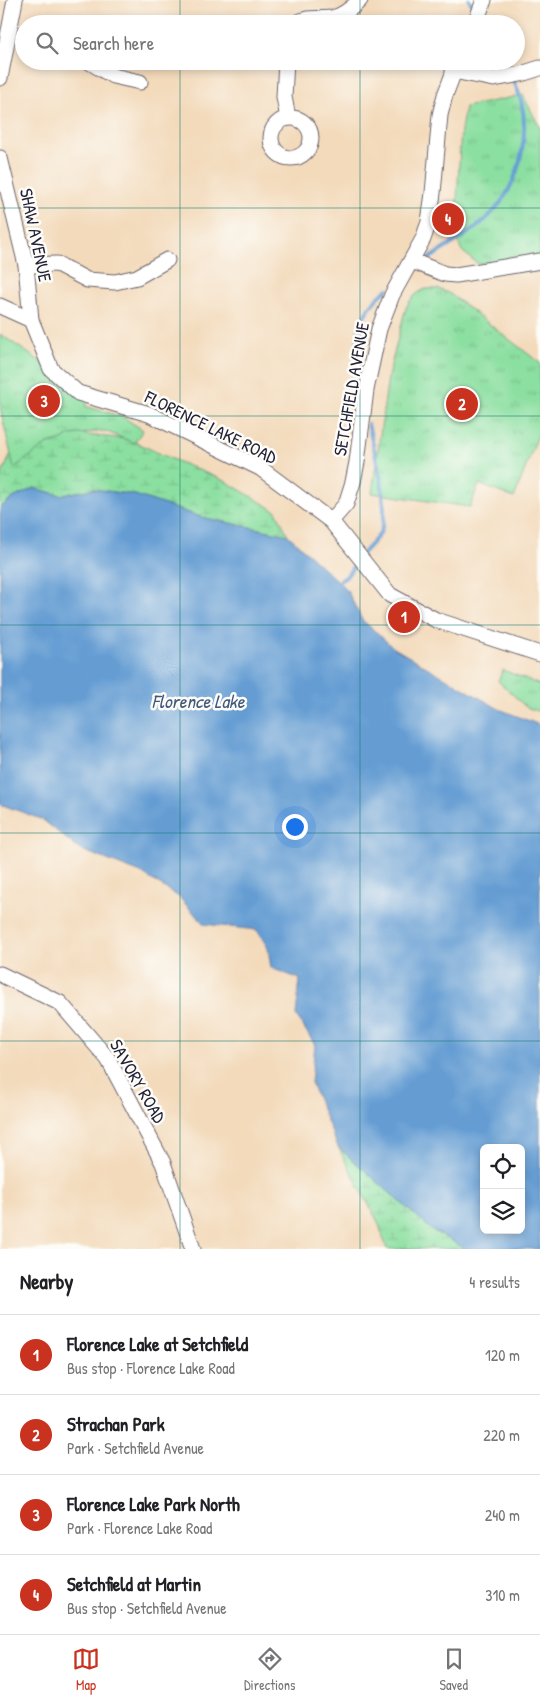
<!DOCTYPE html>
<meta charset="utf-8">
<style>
body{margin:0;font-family:"Patrick Hand",sans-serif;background:#f6f6f6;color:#202124}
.controls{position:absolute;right:15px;bottom:15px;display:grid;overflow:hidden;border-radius:8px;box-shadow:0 2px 8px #0003}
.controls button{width:45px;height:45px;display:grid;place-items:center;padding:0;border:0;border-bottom:1px solid #e0e0e0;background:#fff;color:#202124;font:25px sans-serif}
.you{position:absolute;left:294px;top:826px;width:18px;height:18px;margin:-12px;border:4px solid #fff;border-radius:50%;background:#1a73e8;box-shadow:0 0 0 8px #1a73e833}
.badge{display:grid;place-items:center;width:32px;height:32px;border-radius:50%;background:#c8321e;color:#fff;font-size:16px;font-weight:700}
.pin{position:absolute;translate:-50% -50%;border:2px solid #fff;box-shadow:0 1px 5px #0006}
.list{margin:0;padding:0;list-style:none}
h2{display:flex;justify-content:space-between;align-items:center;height:65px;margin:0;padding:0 20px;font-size:21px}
h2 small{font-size:16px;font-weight:400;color:#757577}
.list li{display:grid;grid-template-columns:32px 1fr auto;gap:15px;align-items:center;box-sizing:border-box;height:80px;padding:0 20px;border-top:1px solid #e0e0e0}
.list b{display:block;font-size:19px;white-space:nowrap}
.list p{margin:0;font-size:16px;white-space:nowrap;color:#757577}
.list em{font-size:16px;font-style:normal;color:#757577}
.icon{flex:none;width:28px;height:28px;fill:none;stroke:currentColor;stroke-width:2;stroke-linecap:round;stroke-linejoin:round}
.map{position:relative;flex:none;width:540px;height:1249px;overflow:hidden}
.search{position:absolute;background:#fff;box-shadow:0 2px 8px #0003;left:15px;right:15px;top:15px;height:55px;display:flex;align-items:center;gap:12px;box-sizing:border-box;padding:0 18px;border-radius:28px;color:#757577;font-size:19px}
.sheet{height:385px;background:#fff}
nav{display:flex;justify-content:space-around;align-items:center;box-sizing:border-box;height:70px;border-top:1px solid #e0e0e0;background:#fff;font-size:14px;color:#757577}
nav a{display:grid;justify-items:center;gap:2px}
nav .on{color:#c8321e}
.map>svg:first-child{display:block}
</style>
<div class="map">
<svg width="540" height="1249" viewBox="0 0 540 1249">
<defs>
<pattern id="wetland-marsh" width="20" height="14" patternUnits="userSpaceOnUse" patternTransform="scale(1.25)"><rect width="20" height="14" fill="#8bdfa0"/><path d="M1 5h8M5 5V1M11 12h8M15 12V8" fill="none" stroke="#78bf8b"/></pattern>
<pattern id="park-tufts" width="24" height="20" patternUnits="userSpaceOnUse" patternTransform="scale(1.25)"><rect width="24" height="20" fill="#8bdfa0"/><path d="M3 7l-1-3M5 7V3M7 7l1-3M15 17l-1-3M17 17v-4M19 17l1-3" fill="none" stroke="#78bf8b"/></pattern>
</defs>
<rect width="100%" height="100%" fill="#fdfcf7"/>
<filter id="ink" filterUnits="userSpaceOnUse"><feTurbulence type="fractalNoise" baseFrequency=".02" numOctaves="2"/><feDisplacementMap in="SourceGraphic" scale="10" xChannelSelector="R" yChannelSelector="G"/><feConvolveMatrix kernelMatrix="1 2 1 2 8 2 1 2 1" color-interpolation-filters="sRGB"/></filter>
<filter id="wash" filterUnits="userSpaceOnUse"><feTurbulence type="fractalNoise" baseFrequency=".0096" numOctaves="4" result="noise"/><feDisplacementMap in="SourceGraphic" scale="20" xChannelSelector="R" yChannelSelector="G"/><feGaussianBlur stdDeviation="1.12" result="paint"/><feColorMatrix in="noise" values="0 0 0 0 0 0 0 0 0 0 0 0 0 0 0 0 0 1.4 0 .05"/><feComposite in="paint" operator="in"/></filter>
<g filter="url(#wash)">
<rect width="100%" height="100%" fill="#f3dabb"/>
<g fill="url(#wetland-marsh)" stroke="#56806e">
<path d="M 60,408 L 85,435 L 129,439 L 167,457 L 225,481 L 276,511 L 288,535 L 201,517 L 135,495 L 93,489 L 60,495 L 34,488 L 13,498 L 0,508 L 0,479 L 13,449 Z"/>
<path d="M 338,1147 L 432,1230 L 466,1249 L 387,1249 L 378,1222 Z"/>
</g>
<g fill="url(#park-tufts)" stroke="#56806e">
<path d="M 523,95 L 540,128 L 540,256 L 478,264 L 462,251 L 455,235 L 461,130 L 465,107 Z"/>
<path d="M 426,289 L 439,289 L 450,294 L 540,363 L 540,430 L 514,498 L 479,484 L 470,507 L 372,493 L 388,377 L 405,311 C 409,300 415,293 426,289 Z"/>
<path d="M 0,334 L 91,396 L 85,406 L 123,417 L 143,430 L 134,443 L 105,431 L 70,435 L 62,440 L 46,445 L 14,468 L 0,407 Z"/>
<path d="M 503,670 L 540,685 L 540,712 L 526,707 L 498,681 Z"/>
</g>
<path fill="#659dd3" stroke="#446087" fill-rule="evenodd" d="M 34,488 L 60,495 L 93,489 L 135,495 L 201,517 L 288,535 L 347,590 L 362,620 L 394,648 L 499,709 L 540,725 L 540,1249 L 466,1249 L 432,1230 L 338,1147 L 311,1083 L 315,1045 L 296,1015 L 300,979 L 271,968 L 268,948 L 257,930 L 204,924 L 179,897 L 141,873 L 79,849 L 43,820 L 0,804 L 0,508 L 13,498 ZM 484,1148 L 521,1148 L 521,1230 L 484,1230 Z"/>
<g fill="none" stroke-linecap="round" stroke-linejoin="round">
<g stroke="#659dd3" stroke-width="4">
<path d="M 469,0 L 476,11"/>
<path d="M 504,61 L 510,73"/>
<path d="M 424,262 C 445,247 469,235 487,218 C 523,184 535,123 513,79"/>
<path d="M 361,380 C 356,340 353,316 388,289"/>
<path d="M 362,554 C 368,547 376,540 380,533 C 392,509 374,451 368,424"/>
<path d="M 338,582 L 346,577 L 358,560"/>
</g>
</g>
</g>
<g filter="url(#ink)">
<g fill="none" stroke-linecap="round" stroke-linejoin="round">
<defs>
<g id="minor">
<path d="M 296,24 C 308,15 319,20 332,18 C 343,16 352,8 360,0"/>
<path d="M 475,24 L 484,0"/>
<path d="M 88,61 L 113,76 L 140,82"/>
<path d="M 286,61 L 284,97 L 288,118"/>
<path d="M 453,71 L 494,79 L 521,74 L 540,68"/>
<path d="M 0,78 L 15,0"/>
<circle cx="291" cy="138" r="20"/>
<path d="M 0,158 L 26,265 L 31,320"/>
<path d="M 412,261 L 445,274 L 456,275 L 540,261"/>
<path d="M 26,265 L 57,264 L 87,280 L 115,282 L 137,277 L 167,260"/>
<path d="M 0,306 L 31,320 L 51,369 L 78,393 L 149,414 L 260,468 L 331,521 L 390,595 L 436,620 L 540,654"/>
<path d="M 331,521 L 346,504 L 353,482 L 357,462 L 366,390 L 379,329 L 392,295 L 423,239 L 429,222 L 433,193 L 440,115 L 445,95 L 458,61"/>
<path d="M 0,974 L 60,1003 L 108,1059 L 163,1163 L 193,1249"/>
</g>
</defs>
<use href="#minor" stroke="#6b6268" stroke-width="17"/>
<use href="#minor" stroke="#fff" stroke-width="15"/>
</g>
</g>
<path fill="none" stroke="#0f766e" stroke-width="1" stroke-opacity="0.55" d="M 180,0 L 180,24M 360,0 L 360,24M 180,61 L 180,1249M 360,61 L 360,1249M 0,208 L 540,208M 0,416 L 540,416M 0,625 L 540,625M 0,833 L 540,833M 0,1041 L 540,1041"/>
<g text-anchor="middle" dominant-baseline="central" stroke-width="5" stroke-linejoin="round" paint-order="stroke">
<g font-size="18" fill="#22223b" stroke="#fdfcf7">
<text transform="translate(36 235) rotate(78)">SHAW AVENUE</text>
<text transform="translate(351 389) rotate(-80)">SETCHFIELD AVENUE</text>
<text transform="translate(211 427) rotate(26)">FLORENCE LAKE ROAD</text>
<text transform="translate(138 1081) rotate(60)">SAVORY ROAD</text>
</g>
<g font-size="19" font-style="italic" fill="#40597f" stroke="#fdfcf7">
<text x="198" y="701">Florence Lake</text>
</g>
</g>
</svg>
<div class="controls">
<button><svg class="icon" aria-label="locate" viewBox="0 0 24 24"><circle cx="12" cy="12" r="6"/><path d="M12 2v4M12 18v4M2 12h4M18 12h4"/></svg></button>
<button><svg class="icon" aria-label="layers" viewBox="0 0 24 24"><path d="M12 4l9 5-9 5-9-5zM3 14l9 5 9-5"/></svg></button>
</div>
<div class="you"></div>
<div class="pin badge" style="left:404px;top:617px">1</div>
<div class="pin badge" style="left:462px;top:404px">2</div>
<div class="pin badge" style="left:44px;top:401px">3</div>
<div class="pin badge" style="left:448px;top:219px">4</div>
<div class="search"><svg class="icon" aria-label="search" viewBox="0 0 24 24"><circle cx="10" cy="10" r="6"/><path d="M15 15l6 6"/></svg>Search here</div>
</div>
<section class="sheet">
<h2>Nearby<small>4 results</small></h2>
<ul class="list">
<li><span class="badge">1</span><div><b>Florence Lake at Setchfield</b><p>Bus stop · Florence Lake Road</p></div><em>120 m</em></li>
<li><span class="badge">2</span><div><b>Strachan Park</b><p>Park · Setchfield Avenue</p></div><em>220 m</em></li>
<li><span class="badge">3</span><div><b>Florence Lake Park North</b><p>Park · Florence Lake Road</p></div><em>240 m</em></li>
<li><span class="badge">4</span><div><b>Setchfield at Martin</b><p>Bus stop · Setchfield Avenue</p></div><em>310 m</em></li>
</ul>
</section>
<nav>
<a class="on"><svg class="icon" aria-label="map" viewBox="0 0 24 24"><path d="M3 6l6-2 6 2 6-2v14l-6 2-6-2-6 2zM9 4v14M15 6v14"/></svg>Map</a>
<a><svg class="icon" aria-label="directions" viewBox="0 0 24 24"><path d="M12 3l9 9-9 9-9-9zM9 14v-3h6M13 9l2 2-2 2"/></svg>Directions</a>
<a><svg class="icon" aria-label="saved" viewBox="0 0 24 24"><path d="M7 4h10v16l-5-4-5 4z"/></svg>Saved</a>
</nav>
